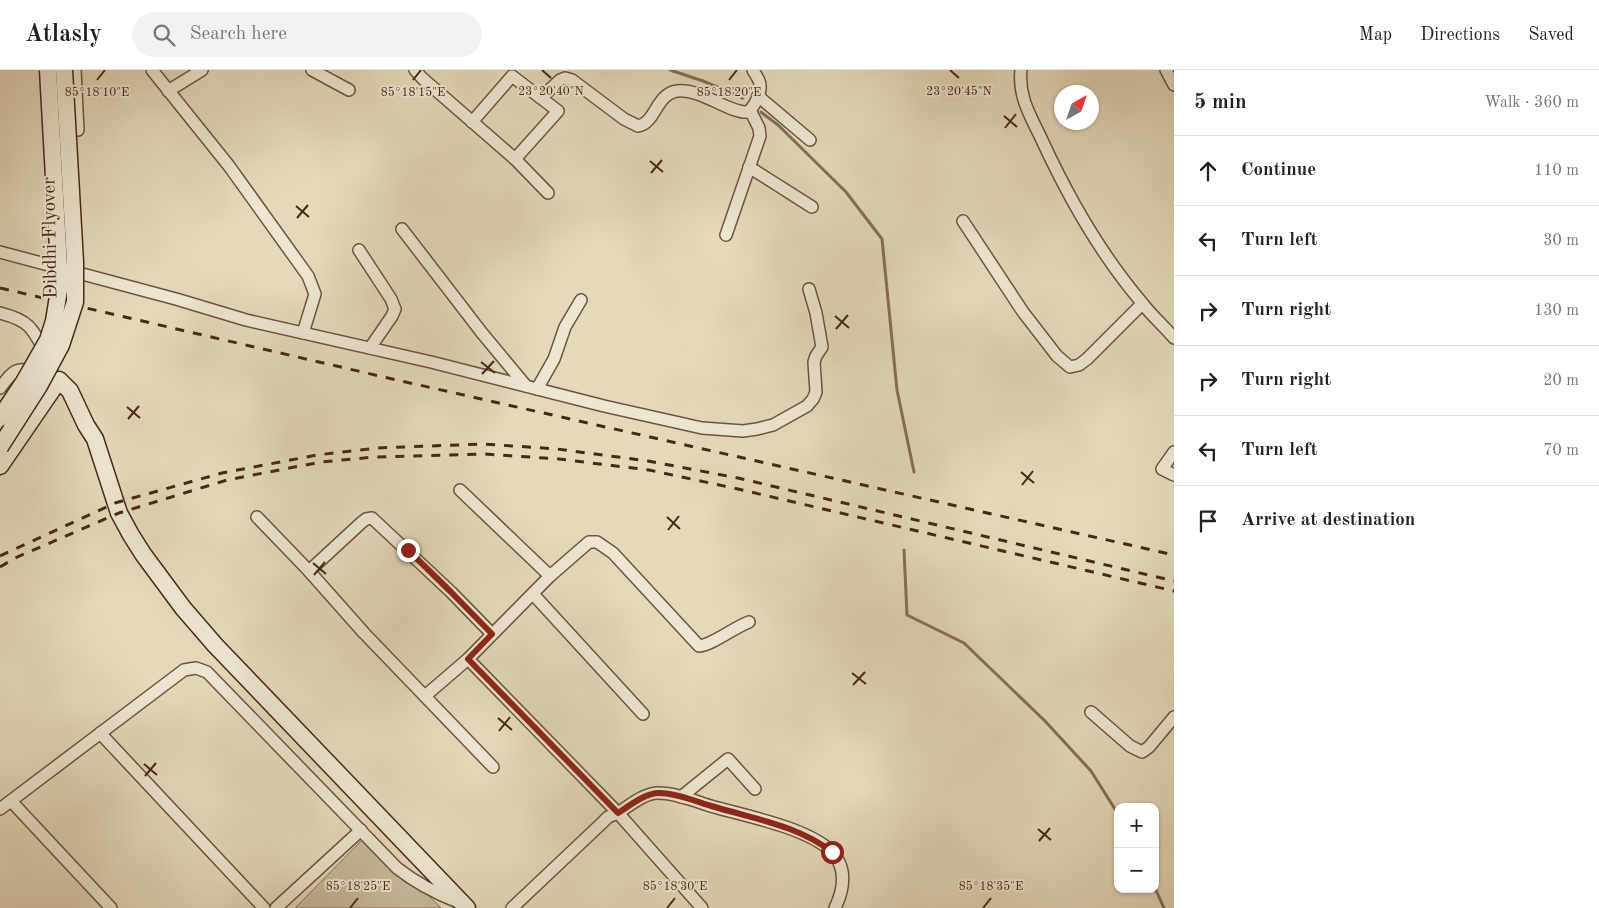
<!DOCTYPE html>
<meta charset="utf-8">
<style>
body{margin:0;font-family:"Old Standard TT",serif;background:#f2f2f2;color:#222}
.controls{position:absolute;right:15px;bottom:15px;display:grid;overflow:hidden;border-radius:10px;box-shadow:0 1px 4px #0004}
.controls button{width:45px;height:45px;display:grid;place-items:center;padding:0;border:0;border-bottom:1px solid #e0e0e0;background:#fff;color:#222;font:25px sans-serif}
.compass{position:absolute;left:1054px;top:15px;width:45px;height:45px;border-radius:50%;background:#fff;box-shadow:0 1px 4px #0004;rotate:40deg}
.stop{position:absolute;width:15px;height:15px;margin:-11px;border:4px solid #8f2418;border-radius:50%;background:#fff}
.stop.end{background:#8f2418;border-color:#fff;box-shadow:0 1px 5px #0008}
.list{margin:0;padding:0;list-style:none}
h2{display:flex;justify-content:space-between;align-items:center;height:65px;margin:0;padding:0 20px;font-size:21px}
h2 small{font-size:16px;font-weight:400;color:#767676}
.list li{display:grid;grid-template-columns:32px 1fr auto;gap:15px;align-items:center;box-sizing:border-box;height:70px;padding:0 20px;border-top:1px solid #e0e0e0}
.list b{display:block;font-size:19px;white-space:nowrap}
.list em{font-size:16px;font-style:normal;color:#767676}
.icon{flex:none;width:28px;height:28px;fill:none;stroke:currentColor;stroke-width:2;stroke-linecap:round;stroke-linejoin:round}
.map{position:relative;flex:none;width:1174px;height:838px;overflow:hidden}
header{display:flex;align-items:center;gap:30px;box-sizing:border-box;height:70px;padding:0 25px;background:#fff;border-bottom:1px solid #e0e0e0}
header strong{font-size:24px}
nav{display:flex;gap:28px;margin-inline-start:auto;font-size:18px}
.search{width:350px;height:45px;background:#f2f2f2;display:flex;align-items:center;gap:12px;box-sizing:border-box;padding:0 18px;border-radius:28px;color:#767676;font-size:19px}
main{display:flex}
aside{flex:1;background:#fff}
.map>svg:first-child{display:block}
</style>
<header>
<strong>Atlasly</strong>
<div class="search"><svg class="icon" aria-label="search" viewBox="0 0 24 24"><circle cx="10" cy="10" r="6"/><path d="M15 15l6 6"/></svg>Search here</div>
<nav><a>Map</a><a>Directions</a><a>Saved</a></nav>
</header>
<main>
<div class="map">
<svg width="1174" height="838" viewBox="0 0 1174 838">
<rect width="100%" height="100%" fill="#e4daba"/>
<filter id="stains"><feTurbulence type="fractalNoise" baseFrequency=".004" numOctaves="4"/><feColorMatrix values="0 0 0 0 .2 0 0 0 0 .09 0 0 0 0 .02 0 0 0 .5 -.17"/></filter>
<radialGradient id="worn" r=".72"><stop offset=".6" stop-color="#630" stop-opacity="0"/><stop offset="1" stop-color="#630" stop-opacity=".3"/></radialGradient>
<path fill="#c9bc9e" stroke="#88725b" d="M 368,764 L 441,838 L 295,838 Z"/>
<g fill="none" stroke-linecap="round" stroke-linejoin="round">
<g stroke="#866e58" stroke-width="3">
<path d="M 670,0 L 703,11 L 743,28"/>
<path d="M 761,42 L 778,55 L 846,122 L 882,169 L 897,320 L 914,402"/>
<path d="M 904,480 L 907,545 L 964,573 L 1045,651 L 1091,701 L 1118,744"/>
<path d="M 1155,818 L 1164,838"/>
</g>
<defs>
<g id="street">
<path d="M 75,0 L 78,60"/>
<path d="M 152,0 L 229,96 L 308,206 L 315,224 L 303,263"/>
<path d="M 312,0 L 349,20"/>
<path d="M 415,0 L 422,8 L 515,89 L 548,123"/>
<path d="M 1021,0 C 1018,26 1030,45 1041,68 C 1068,127 1101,185 1143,234 C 1152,246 1164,256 1174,268"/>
<path d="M 1166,0 L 1174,15"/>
<path d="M 168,21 L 202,0"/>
<path d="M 758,26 L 810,70"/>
<path d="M 541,28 L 560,10 L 565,8 L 572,10 L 624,49 L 638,56 C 655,54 656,24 677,21 C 701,18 730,44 748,42 C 754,37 761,24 760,15 C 760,10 755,4 753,0"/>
<path d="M 472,52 L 512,6 L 558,41 L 515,89"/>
<path d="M 749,97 L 812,137"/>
<path d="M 963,151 L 1023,242 L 1057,286 L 1070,297 L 1079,295 L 1087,289 L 1142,234"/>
<path d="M 402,159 L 482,263 L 526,316"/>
<path d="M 726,165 L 760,66 L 759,58 L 750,40"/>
<path d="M 359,180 L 391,229 L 395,239 L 392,246 L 370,278"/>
<path d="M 0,182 L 176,229 L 246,250 L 431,292 L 604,336 L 702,358 L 743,361 L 757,359 L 773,355 L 807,336 L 813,329 L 816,322 L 814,292 L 816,286 L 822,277 L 816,243 L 809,219"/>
<path d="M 0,243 C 28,250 32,257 45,282"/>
<path d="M 0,318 C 14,300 14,298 37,300"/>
<path d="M 537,319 L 554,289 L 565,257 L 581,230"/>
<path d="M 1174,382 L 1162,399 L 1174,405"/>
<path d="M 460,420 L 550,506"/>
<path d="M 257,447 L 309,501 L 364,563 L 493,697"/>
<path d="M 309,501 L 361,453 L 366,449 L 372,448 L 451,522 L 492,564"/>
<path d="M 533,524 L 643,644"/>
<path d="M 468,589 L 618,743 C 629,736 644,723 658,723 C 677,723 697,732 714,737 C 747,746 807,758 831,781 C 848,798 844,819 835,838"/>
<path d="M 425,626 L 468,589 L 550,506 L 589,472 L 597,472 L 613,483 L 699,576 C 710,576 735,557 749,552"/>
<path d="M 1091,642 L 1130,676 L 1142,682 L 1149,677 L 1174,647"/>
<path d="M 100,663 L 264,838"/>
<path d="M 681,727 L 728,689 L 755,719"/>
<path d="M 11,731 L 111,838"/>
<path d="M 0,739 L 184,600 L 196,598 L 207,602 L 397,798 C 416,813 435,823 458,832"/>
<path d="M 276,838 L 361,760"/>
<path d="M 512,838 L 602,753 L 608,747 L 618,743 L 702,838"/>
</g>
<path id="secondary" d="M 0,396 L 59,310 L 70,321 L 86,355 L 95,369 L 119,443 L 131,465 L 143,484 L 183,538 L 215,575 L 467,838"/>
</defs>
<use href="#street" stroke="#6f5440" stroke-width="14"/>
<use href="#secondary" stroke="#482818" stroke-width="19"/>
<use href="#street" stroke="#ede7d2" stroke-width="11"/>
<use href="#secondary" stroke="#ede7d2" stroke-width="16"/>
<g stroke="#482818" stroke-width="3" stroke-dasharray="9 9" stroke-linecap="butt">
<path d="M 0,218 L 388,308 L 1174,485"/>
<path d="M 0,486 L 115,433 L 222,403 L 317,385 L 377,378 L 484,374 L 557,379 L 648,391 L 738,408 L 1174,511"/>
<path d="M 0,497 L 15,488 L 119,443 L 227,410 L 321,392 L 375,387 L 484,384 L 559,389 L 649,400 L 738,419 L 1174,521"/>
</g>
<defs>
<g id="secondary-bridge">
<path d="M 0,348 L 24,312 L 48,270 L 54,251 L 60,214 L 48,0"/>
<path d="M 0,377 L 39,316 L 61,275 L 75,232 L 75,192 L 64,0"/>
</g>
</defs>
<use href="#secondary-bridge" stroke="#482818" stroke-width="19" stroke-linecap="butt"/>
<use href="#secondary-bridge" stroke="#ede7d2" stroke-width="16"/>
</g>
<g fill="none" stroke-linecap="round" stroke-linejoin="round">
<path stroke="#8f2418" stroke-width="6" d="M 408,480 L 451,522 L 492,564 L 468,589 L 618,743 C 629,736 645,723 659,723 C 677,723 697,732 715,737 C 755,749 799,756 832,782"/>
</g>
<path fill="none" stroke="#482818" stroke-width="2" d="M 542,0 L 551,8M 950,0 L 959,8M 97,10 L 105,0M 413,10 L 421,0M 729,10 L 737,0M 1004,46 L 1017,57M 1005,58 L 1016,44M 650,91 L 663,102M 651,103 L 662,90M 296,136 L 309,147M 297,148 L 308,135M 835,246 L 849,258M 836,259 L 848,245M 481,292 L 495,303M 482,304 L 494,291M 127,337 L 140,348M 128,349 L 139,336M 1021,402 L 1034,413M 1022,415 L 1033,401M 667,447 L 680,459M 668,460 L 679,446M 313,493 L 326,504M 314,505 L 325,492M 852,603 L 866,614M 853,615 L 865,602M 498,648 L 512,660M 499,661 L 510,647M 144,694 L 157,705M 145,706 L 156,693M 1038,759 L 1051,770M 1039,771 L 1050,758M 350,838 L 358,828M 667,838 L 675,828M 983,838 L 991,828"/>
<g text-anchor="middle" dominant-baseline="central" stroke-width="4" stroke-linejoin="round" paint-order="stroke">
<g font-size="19" fill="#482818" stroke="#ede7d2">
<text transform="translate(51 168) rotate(-91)">Dibdhi Flyover</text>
</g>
</g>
<g font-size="12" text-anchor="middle" fill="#482818" stroke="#ede7d2" stroke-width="4" stroke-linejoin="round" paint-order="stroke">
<text x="551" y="25">23°20'40"N</text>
<text x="959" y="25">23°20'45"N</text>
<text x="97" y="26">85°18'10"E</text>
<text x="413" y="26">85°18'15"E</text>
<text x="729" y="26">85°18'20"E</text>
<text x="358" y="820">85°18'25"E</text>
<text x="675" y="820">85°18'30"E</text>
<text x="991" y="820">85°18'35"E</text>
</g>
<rect width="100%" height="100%" filter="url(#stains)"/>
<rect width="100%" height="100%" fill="url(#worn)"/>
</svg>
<div class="controls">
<button>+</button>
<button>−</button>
</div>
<svg class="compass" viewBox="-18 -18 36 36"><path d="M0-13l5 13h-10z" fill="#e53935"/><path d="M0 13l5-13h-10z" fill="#767676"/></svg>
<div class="stop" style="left:832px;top:782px"></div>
<div class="stop end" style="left:408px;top:480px"></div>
</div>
<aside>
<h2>5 min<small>Walk · 360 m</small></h2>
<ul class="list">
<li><svg class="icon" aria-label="ahead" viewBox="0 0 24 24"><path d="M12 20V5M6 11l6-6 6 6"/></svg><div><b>Continue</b></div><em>110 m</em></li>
<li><svg class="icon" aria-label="left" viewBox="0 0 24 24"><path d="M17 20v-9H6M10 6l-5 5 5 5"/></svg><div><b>Turn left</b></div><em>30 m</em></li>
<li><svg class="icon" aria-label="right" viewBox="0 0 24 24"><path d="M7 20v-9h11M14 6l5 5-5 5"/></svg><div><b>Turn right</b></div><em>130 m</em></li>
<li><svg class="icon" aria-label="right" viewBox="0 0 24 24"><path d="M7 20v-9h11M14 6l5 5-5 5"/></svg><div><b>Turn right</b></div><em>20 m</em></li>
<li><svg class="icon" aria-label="left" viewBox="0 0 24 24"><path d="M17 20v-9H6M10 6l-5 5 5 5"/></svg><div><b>Turn left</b></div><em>70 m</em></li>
<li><svg class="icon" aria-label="arrive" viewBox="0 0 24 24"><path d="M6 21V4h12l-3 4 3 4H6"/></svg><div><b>Arrive at destination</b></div></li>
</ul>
</aside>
</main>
